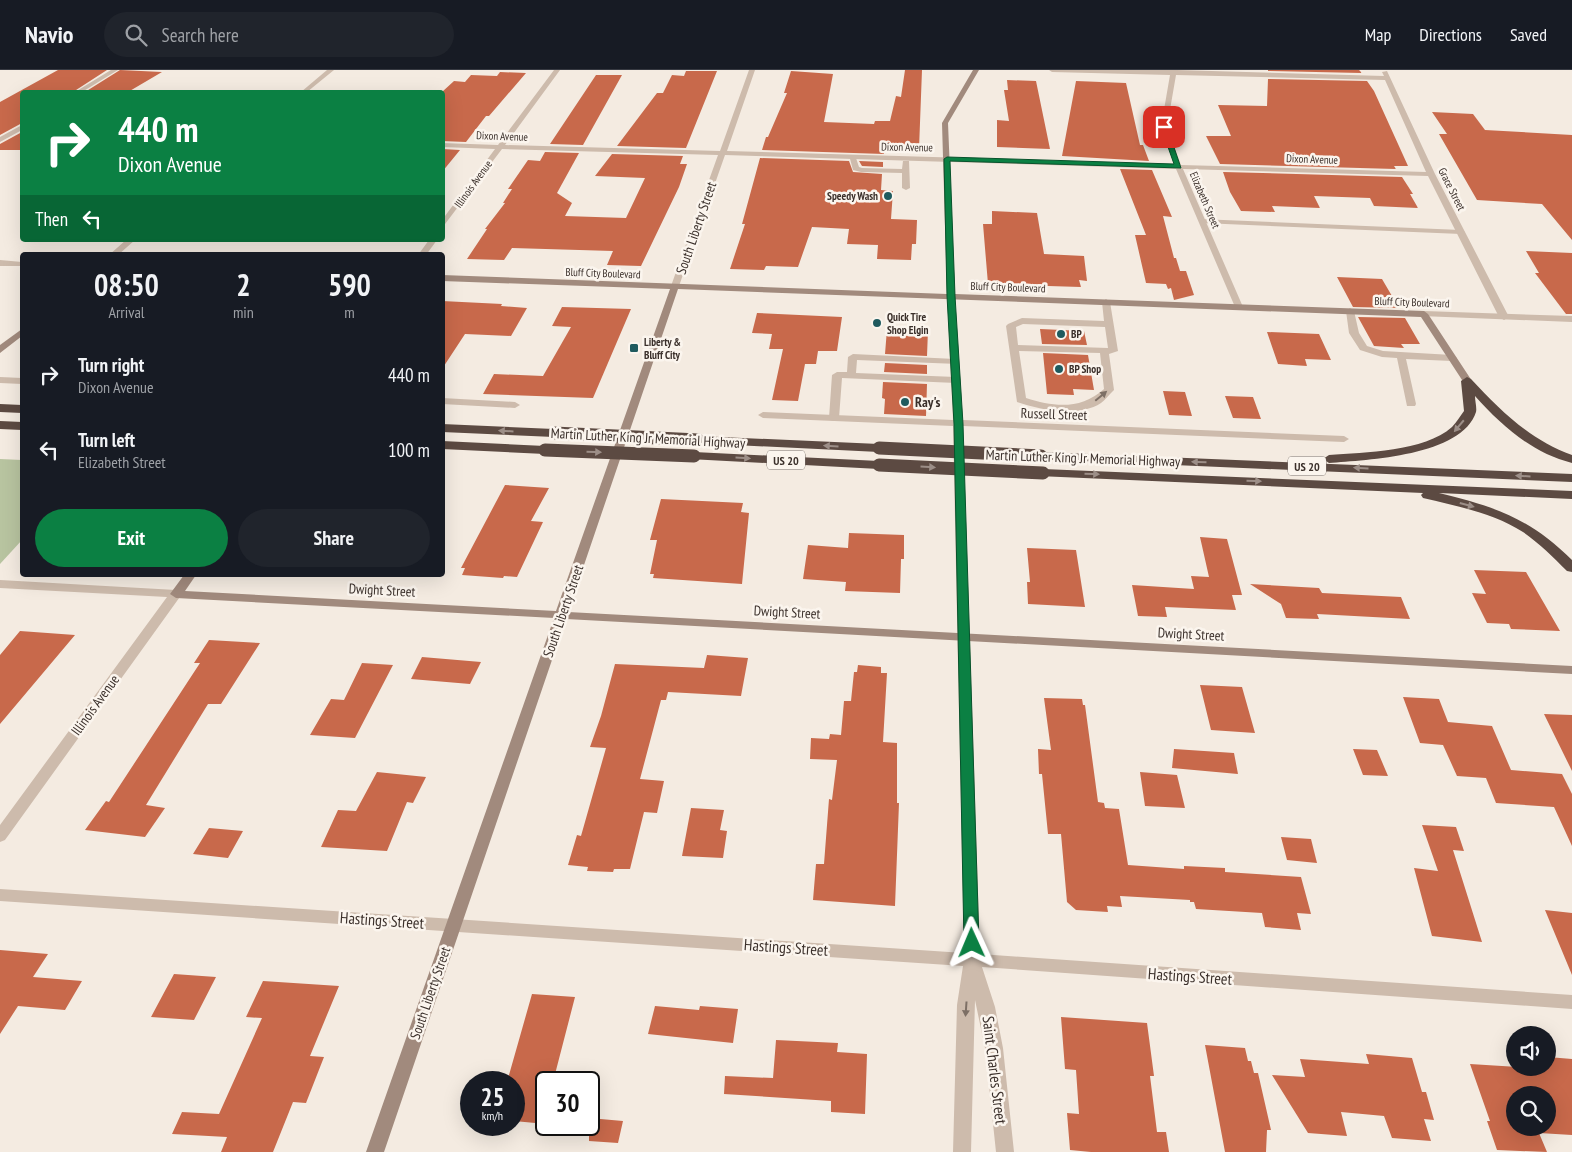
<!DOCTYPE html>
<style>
:root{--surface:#171b24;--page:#20242c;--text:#f1f3f6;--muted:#9ea1a6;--line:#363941;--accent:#0b8043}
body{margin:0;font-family:"PT Sans Narrow",sans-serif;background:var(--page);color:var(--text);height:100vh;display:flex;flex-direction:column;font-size:19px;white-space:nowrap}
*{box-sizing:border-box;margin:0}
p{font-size:16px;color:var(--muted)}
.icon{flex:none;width:28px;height:28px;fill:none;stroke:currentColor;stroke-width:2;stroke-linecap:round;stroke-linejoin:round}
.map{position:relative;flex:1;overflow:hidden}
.drawer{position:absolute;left:20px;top:182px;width:425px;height:325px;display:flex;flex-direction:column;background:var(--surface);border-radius:5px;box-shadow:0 5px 20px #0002}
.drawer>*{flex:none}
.hud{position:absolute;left:20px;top:20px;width:425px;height:152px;border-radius:5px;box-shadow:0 5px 20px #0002;background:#0b8043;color:#fff;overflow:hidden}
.fabs{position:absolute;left:1506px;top:956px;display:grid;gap:10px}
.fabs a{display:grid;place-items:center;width:50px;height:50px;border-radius:50%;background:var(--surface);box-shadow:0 5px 20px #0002;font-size:25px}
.speed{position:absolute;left:460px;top:1001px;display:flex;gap:10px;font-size:25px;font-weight:700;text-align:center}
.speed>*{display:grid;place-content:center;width:65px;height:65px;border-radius:50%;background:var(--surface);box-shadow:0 5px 20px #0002;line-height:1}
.speed small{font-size:12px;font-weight:400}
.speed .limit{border:2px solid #111;border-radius:8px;background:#fff;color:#111}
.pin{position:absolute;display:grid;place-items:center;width:42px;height:42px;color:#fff;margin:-21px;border-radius:10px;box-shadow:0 2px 8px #0006}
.me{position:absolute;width:55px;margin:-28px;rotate:359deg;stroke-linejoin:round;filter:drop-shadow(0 0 4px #0008)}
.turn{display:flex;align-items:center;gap:18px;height:105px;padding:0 15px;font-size:22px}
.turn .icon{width:65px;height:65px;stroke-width:2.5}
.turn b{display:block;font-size:35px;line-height:42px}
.then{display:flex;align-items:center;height:48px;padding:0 15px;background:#0003;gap:10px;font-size:19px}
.eta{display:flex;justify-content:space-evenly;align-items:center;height:85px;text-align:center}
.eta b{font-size:30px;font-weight:600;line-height:35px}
.action{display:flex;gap:10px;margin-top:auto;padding:10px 15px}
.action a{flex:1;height:58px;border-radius:30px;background:var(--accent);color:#fff;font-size:20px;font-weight:600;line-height:58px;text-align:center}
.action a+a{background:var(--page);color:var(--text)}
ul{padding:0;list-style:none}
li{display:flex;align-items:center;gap:15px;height:75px;padding:0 15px}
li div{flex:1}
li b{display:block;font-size:19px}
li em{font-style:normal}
header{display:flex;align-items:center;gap:30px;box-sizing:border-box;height:70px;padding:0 25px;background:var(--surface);border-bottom:1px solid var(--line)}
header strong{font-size:24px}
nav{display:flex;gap:28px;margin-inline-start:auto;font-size:18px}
.search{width:350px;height:45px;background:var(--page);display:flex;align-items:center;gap:12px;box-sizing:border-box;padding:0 18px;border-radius:28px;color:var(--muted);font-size:19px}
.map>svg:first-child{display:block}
.green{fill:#b8c4a0}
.building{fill:#c8694b;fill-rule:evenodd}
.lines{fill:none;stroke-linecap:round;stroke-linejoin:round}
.service{fill:#cdbbac;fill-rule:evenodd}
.minor{fill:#cdbbac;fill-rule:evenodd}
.tertiary{fill:#cdbbac;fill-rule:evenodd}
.secondary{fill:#a18a7d;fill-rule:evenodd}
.motorway{fill:#5c4a42;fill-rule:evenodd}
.motorway-bridge{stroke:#5c4a42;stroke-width:13}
.oneway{fill:#7d6f65}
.oneway2{fill:#9c8e87}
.route{fill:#0b8043;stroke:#07532c}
.poi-dot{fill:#1f5a5e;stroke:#fbf5ee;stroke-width:2}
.labels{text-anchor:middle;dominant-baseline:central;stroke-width:5;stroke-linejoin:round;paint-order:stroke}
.far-street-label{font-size:11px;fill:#3b302b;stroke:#fbf5ee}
.far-poi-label{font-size:11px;font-weight:bold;fill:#3b302b;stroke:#fbf5ee;text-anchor:start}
.shield{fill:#fbf5ee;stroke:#756b66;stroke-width:1}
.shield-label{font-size:12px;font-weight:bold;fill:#3b302b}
.street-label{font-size:14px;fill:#3b302b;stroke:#fbf5ee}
.poi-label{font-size:14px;font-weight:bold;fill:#3b302b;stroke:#fbf5ee;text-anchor:start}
.near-street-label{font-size:16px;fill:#3b302b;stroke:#fbf5ee}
</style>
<header>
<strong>Navio</strong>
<div class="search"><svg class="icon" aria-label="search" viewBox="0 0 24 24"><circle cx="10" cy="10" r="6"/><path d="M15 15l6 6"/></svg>Search here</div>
<nav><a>Map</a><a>Directions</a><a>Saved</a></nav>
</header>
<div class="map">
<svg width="1572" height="1082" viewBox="0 0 1572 1082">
<rect width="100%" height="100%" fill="#f4ebe1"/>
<path class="green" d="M 0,389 L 22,390 L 22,470 L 0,494 Z"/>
<path class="building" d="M 58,0 L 107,0 L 73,22 L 22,22 L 22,53 L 0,65 L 0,32 Z
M 120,0 L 162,2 L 128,22 L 85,22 Z
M 905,0 L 922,0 L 919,79 L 884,78 L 884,84 L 762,80 L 766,67 L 768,67 L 787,23 L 784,23 L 791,1 L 833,4 L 824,52 L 874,54 L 875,51 L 890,51 L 896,26 L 901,27 Z
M 1268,0 L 1359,0 L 1362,3 L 1268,1 Z
M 686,1 L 717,1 L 686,78 L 617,76 L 657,23 L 663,23 L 672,5 L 684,6 Z
M 500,2 L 526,3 L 489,46 L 486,46 L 466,72 L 442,71 L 442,22 L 454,11 L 465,12 L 471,5 L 497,6 Z
M 596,5 L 622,5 L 583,75 L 550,74 Z
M 1268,9 L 1367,11 L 1374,21 L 1408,96 L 1394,96 L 1396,99 L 1220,94 L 1206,66 L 1231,66 L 1218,35 L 1267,36 Z
M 1007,10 L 1036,11 L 1050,79 L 997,77 L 997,50 L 1009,51 L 1004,20 L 1008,20 Z
M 1076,11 L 1126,13 L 1140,75 L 1143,75 L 1149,91 L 1062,86 Z
M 1432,42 L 1473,44 L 1485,60 L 1572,65 L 1572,170 L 1542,134 L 1477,130 L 1439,64 L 1447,64 Z
M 22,62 L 22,80 L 0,80 L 0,74 Z
M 442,79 L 460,80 L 442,102 Z
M 545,82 L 579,83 L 557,123 L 572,133 L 565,146 L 626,148 L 645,108 L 595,106 L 612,84 L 683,86 L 680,94 L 687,94 L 679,117 L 641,196 L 607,195 L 613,181 L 512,178 L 504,190 L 467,189 L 487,159 L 485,159 L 505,133 L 503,133 L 512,119 L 508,119 L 528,90 L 540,91 Z
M 760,88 L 849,91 L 853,102 L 882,104 L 881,120 L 893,121 L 891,149 L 917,150 L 916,174 L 912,174 L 911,190 L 877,189 L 878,175 L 847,174 L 849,159 L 812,157 L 798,197 L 766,196 L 764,200 L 730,199 L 745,154 L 742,154 Z
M 859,91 L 883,92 L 883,97 L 862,96 Z
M 1120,99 L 1152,100 L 1172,147 L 1163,146 L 1174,188 L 1176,188 L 1180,201 L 1186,201 L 1194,225 L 1174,230 L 1171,218 L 1168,219 L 1166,214 L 1146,213 L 1135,165 L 1146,165 Z
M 1223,102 L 1402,107 L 1413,124 L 1410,124 L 1418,138 L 1374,136 L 1370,128 L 1314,126 L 1320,138 L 1272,136 L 1275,142 L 1241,141 L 1230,122 Z
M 992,141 L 1037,143 L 1044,184 L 1084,186 L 1087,211 L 1079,210 L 1081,217 L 988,214 L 983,154 L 992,154 Z
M 1526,181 L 1572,183 L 1572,244 L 1566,244 L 1535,203 L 1539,203 Z
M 1337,207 L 1382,209 L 1399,238 L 1353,237 Z
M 442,231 L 502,234 L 501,236 L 527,238 L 511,266 L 465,264 L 442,299 Z
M 562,237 L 631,239 L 593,328 L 483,324 L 494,304 L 543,306 L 571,257 L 552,256 Z
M 757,243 L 842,247 L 837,281 L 818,281 L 816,294 L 805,294 L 798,331 L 772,330 L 783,279 L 769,279 L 772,264 L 752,263 Z
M 1358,247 L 1405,248 L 1420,274 L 1401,274 L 1404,278 L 1374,276 Z
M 887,259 L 928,260 L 927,286 L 885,284 Z
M 1040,259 L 1084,261 L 1087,275 L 1042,274 Z
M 1267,262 L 1319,264 L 1331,290 L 1305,289 L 1307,296 L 1278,294 Z
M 1043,283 L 1088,285 L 1094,320 L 1073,319 L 1074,325 L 1047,324 Z
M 885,293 L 927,295 L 927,304 L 884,302 Z
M 883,312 L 927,314 L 926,346 L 884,344 L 885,329 L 882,328 Z
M 1163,321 L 1185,322 L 1192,346 L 1169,345 Z
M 1225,326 L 1253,327 L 1261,349 L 1233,348 Z
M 505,415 L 549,418 L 531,451 L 543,452 L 517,507 L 504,506 L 503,508 L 462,505 L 465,498 L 461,498 Z
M 661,429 L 743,433 L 741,442 L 749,443 L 742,514 L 653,508 L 654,504 L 650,504 L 657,470 L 650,470 Z
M 849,463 L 904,465 L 904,489 L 901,489 L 900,523 L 845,521 L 846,512 L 803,509 L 808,475 L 848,478 Z
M 1200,467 L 1227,469 L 1242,525 L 1232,525 L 1236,540 L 1165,537 L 1167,547 L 1138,546 L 1132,515 L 1194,519 L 1191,506 L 1209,507 Z
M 1027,478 L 1076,480 L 1085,537 L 1028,534 L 1027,512 L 1030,512 Z
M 1474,500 L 1526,502 L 1560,561 L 1511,559 L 1509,554 L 1487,553 L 1472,523 L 1486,524 Z
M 1250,514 L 1319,518 L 1322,523 L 1401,527 L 1410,549 L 1317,544 L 1319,549 L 1286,548 L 1281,534 Z
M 20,561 L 75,565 L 0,654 L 0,585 Z
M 209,570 L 260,573 L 221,634 L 208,634 L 146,735 L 165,738 L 145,767 L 85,760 L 106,731 L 109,732 L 200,593 L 194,593 Z
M 707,585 L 748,588 L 741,626 L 668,622 L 666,630 L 661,630 L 640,709 L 664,711 L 657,743 L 644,742 L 630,799 L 614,799 L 613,802 L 587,801 L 588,797 L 568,795 L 577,765 L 581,766 L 606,678 L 590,677 L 601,646 L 615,594 L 704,598 Z
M 422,587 L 481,592 L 470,614 L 411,609 Z
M 362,593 L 393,595 L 355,668 L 310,665 L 331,629 L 344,630 Z
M 858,595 L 881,597 L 881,603 L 887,603 L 883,672 L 897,673 L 897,733 L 899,733 L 895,836 L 813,830 L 816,794 L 824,794 L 829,729 L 832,730 L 837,690 L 810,689 L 811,668 L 829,669 L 830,664 L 841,665 L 844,631 L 851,631 L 854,602 L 857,602 Z
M 1200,615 L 1242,617 L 1255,663 L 1211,660 Z
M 1403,627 L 1439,629 L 1448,652 L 1492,656 L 1511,700 L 1562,704 L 1572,724 L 1572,776 L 1554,737 L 1496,733 L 1486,708 L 1457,706 L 1443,675 L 1420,673 Z
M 1044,628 L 1082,629 L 1083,635 L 1085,635 L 1098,732 L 1104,733 L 1105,738 L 1119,739 L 1128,795 L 1184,799 L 1184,796 L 1225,798 L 1225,802 L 1301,807 L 1311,844 L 1297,843 L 1301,860 L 1265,857 L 1262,843 L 1196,839 L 1194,832 L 1190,832 L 1190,830 L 1120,826 L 1122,837 L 1107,836 L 1108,842 L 1076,840 L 1067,832 L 1061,764 L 1048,764 L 1042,704 L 1039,704 L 1038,679 L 1051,680 Z
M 1544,644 L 1572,645 L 1572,701 Z
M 1174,679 L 1234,683 L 1238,704 L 1172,698 Z
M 1353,679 L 1377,680 L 1388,706 L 1363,705 Z
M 377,702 L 426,707 L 413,733 L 407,732 L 387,781 L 321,777 L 338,740 L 356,741 Z
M 1140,702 L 1177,705 L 1185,738 L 1145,736 Z
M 691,738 L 724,740 L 720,760 L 727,761 L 723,788 L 682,786 Z
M 1422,755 L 1456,757 L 1464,781 L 1453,780 L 1482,872 L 1432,866 L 1414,798 L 1438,801 Z
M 209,758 L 243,761 L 228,788 L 193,784 Z
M 1281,767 L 1311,769 L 1317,793 L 1287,790 Z
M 1545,840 L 1572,843 L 1572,905 Z
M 0,880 L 48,884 L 33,907 L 82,911 L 65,940 L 18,936 L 0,964 Z
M 174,904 L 216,907 L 194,950 L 151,947 Z
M 263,911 L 339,916 L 310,986 L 324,987 L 306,1033 L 293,1032 L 273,1082 L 221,1082 L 227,1067 L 172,1064 L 182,1042 L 219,1044 L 262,948 L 246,947 Z
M 532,924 L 575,927 L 553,1012 L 546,1012 L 546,1054 L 514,1051 L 514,1012 L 507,1012 Z
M 655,936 L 699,940 L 700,936 L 738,939 L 733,973 L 648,964 Z
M 1061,947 L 1147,953 L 1154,1006 L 1150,1006 L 1157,1062 L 1166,1062 L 1169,1082 L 1091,1082 L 1070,1080 L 1067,1043 L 1079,1044 L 1076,1000 L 1065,999 Z
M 776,970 L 838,973 L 837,982 L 867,984 L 865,1044 L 831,1042 L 831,1031 L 724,1024 L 725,1006 L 773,1008 Z
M 1205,975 L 1245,978 L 1248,991 L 1251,991 L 1254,1003 L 1258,1003 L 1271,1060 L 1267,1060 L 1266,1082 L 1225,1082 Z
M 1366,984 L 1412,988 L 1422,1022 L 1426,1022 L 1434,1050 L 1424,1049 L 1431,1071 L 1392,1068 L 1384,1046 L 1341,1042 L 1347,1066 L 1308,1063 L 1272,1005 L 1305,1007 L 1300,989 L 1369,994 Z
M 1548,987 L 1572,989 L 1572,1065 L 1539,1063 L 1547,1082 L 1497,1080 L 1487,1051 L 1490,1051 L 1470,994 L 1548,999 ZM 1515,1025 L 1548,1025 L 1548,1058 L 1515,1058 Z
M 589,1048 L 623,1051 L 618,1073 L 589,1071 Z"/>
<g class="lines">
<path class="service" d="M 849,85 L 855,85 L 859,97 L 862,98 L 902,99 L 903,91 L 909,91 L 910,118 L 906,120 L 902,118 L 902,103 L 861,102 L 853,100 Z
M 1199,149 L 1461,160 L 1465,162 L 1461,164 L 1202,153 L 1199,153 Z
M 1106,229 L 1110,232 L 1118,281 L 1109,284 L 1114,320 L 1112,322 C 1109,325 1105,330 1101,333 C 1078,348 1041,340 1017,332 L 1006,256 L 1008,254 L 1022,248 L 1104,251 L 1102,232 ZM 1023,254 L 1105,257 L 1108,278 L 1018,275 L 1016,257 ZM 1019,281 L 1100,283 L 1104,319 C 1081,340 1054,337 1026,328 Z
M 1350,238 L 1354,241 L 1359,263 L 1367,276 L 1383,281 L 1452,285 L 1457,288 L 1452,291 L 1406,289 L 1416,334 L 1415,336 L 1407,336 L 1397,288 L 1382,287 L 1360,280 L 1349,263 L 1346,241 Z
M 853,284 L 955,289 L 958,290 L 958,294 L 857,290 L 856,303 L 956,307 L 961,310 L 956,313 L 842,308 L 839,348 L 834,351 L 830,350 L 829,348 L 832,305 L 837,302 L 847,302 L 848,287 Z"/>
<path class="minor" d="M 111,0 L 118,0 L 82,22 L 75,22 Z
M 327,0 L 334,0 L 307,22 L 301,22 Z
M 554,0 L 560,0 L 505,75 L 720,81 L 749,0 L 755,0 L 727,81 L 1174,94 L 1161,57 L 1170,5 L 1052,2 L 1049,0 L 1177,0 L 1384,6 L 1382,2 L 1387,1 L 1435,104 L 1509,247 L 1504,250 L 1499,247 L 1428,106 L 1183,99 L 1243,237 L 1239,240 L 1235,237 L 1176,99 L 725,85 L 679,216 L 675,219 L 671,216 L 718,85 L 502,79 L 442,158 L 442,150 L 495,79 L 442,77 L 442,73 L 498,75 ZM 1176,5 L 1385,10 L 1426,102 L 1181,95 L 1167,57 Z
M 22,55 L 22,60 L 0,72 L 0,67 Z
M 126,170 L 135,170 L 118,185 L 109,185 Z
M 429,170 L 437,170 L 426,185 L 418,185 Z
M 951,223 L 955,226 L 963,350 L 1344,366 L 1349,369 L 1344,372 L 963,356 L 980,884 L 1572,925 L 1572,939 L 982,897 L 995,937 L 1003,978 L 1014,1082 L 996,1082 L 985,978 L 975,930 L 971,1082 L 953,1082 L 957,935 L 963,896 L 0,831 L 0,819 L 964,883 L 953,356 L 763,348 L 758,345 L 763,342 L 953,350 L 947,226 Z
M 0,307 L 22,308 L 22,314 L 0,313 Z
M 442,328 L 515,332 L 520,335 L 515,338 L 442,334 Z
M 0,510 L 176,520 L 182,524 L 5,770 L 0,772 L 0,755 L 167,527 L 0,518 Z"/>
<path class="tertiary" d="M 0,190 L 22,192 L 22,196 L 0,196 Z
M 1424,241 L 1572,246 L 1572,252 L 1421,246 L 1421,242 Z"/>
<path class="secondary" d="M 973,0 L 979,0 L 948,53 L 955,224 L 1424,241 L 1428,244 L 1472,311 L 1470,313 L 1464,313 L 1421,247 L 678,219 L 568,542 L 1572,596 L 1572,604 L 566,549 L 384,1082 L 366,1082 L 554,548 L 176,528 L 170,524 L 184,505 L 196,505 L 185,521 L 556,541 L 670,219 L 442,211 L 442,205 L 947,224 L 942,53 Z
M 22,259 L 22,266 L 0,283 L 0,275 Z"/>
<path class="motorway" d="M 1467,307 L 1471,309 C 1501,341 1530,370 1572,385 L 1572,393 C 1532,383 1502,356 1475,326 C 1475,331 1477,338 1476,342 C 1462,386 1367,390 1329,393 L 1323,389 L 1329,385 C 1365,382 1424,382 1452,357 C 1457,352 1460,346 1464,341 L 1461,311 Z
M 0,334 L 22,335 L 22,343 L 0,342 Z
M 0,351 L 22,352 L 22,360 L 0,359 Z
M 442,354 L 554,359 L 560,363 L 554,367 L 442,362 Z
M 698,366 L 879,374 L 885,378 L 879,382 L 694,373 L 692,370 Z
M 442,371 L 545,376 L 551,380 L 545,384 L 442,379 Z
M 694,382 L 879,391 L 885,395 L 879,399 L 689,389 L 688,386 Z
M 1041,382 L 1572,404 L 1572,412 L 1036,389 L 1035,386 Z
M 1043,399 L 1572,421 L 1572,429 L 1439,423 C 1496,437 1529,448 1572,490 L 1572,502 L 1567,501 C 1553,487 1539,473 1523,462 C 1493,443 1457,436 1423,428 L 1421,425 L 1423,423 L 1038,406 L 1036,403 L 1038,400 Z"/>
<path class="motorway-bridge" d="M 554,363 L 698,370
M 879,378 L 1041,386
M 545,380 L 694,386
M 879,395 L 1043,403"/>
</g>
<defs><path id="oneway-solid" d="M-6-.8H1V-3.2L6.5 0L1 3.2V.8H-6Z" transform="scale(1.25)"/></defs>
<g class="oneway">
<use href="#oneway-solid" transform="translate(1101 326) rotate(-40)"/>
<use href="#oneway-solid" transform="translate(966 939) rotate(94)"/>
</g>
<g class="oneway2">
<use href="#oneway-solid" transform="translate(1459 356) rotate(130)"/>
<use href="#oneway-solid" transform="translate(506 361) rotate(-177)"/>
<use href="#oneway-solid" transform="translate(831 376) rotate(-177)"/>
<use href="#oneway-solid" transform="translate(594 382) rotate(2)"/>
<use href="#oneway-solid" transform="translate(743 388) rotate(3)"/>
<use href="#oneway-solid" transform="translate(1199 392) rotate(-178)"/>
<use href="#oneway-solid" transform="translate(928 397) rotate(3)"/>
<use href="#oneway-solid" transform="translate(1361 398) rotate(-177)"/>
<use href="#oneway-solid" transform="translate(1092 404) rotate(2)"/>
<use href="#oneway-solid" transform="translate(1523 406) rotate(-177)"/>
<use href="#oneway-solid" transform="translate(1254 411) rotate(2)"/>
<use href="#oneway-solid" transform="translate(1467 435) rotate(15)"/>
</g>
<path class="route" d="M 1164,55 L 1167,57 L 1181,98 L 950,91 L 955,226 L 963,354 L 979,873 L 977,877 L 972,879 L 966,877 L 964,873 L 954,354 L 947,226 L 944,89 L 947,87 L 1174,94 L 1161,57 Z"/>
<g class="poi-dot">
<circle cx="888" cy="126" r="5"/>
<circle cx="877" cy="253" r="5"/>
<circle cx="1061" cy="264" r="5"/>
<rect x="629" y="273" width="10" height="10" rx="2.5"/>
<circle cx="1059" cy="299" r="5"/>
<circle cx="905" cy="332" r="5"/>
</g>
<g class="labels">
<g class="far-street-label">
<text transform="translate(502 66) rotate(2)">Dixon Avenue</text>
<text transform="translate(907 77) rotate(1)">Dixon Avenue</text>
<text transform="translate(1312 89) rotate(2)">Dixon Avenue</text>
<text transform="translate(473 114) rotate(-54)">Illinois Avenue</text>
<text transform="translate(1452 119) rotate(63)">Grace Street</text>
<text transform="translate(1205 130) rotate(67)">Elizabeth Street</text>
<text transform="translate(603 203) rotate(2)">Bluff City Boulevard</text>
<text transform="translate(1008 217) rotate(2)">Bluff City Boulevard</text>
<text transform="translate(1412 232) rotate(2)">Bluff City Boulevard</text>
</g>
<g class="far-poi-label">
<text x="878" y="126" text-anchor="end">Speedy Wash</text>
<text x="887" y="247">Quick Tire<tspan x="887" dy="13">Shop Elgin</tspan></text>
<text x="1071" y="264">BP</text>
<text x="644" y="272">Liberty &amp;<tspan x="644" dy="13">Bluff City</tspan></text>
<text x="1069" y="299">BP Shop</text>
</g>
<g class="shield">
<rect x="767" y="380.5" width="38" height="19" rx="4"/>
<rect x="1288" y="386.5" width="38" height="19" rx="4"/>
</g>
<g class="shield-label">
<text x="786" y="390">US 20</text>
<text x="1307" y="396">US 20</text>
</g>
<g class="street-label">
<text transform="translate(696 158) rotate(-71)">South Liberty Street</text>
<text transform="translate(1054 344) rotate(2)">Russell Street</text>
<text transform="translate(648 368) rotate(3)">Martin Luther King Jr Memorial Highway</text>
<text transform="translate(1083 388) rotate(2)">Martin Luther King Jr Memorial Highway</text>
<text transform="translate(382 520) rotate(3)">Dwight Street</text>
<text transform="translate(563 541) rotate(-71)">South Liberty Street</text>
<text transform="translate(787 542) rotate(3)">Dwight Street</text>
<text transform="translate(1191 564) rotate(3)">Dwight Street</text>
<text transform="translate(95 635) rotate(-54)">Illinois Avenue</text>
<text transform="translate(430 923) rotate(-71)">South Liberty Street</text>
</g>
<g class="poi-label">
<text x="915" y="332">Ray's</text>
</g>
<g class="near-street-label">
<text transform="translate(382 850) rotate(4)">Hastings Street</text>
<text transform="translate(786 877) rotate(4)">Hastings Street</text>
<text transform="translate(1190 906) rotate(4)">Hastings Street</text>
<text transform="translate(995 1000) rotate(83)">Saint Charles Street</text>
</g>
</g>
</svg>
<div class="fabs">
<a><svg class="icon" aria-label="sound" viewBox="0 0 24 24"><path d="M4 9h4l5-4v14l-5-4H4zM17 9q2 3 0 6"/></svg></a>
<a><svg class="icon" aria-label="search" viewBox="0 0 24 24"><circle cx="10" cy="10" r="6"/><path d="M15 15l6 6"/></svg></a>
</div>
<div class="speed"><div>25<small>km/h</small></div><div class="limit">30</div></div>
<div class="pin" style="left:1164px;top:57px;background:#d93025"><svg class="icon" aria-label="arrive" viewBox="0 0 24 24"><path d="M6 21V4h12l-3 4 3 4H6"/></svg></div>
<svg class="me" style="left:972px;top:873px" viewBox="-20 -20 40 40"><path d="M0-17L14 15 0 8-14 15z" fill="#0b8043" stroke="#fff" stroke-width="4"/></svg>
<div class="hud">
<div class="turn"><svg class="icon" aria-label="right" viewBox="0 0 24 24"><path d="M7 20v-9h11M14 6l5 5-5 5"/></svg><div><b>440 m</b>Dixon Avenue</div></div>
<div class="then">Then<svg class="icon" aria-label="left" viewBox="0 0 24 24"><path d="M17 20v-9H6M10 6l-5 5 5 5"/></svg></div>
</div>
<section class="drawer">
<div class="eta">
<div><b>08:50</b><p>Arrival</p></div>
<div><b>2</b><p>min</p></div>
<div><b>590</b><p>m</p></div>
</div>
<ul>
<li><svg class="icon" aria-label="right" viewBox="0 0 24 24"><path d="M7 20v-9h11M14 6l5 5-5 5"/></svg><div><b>Turn right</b><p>Dixon Avenue</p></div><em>440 m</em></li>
<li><svg class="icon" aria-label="left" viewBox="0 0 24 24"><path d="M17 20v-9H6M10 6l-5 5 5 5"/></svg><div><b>Turn left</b><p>Elizabeth Street</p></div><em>100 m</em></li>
</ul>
<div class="action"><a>Exit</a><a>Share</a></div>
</section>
</div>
